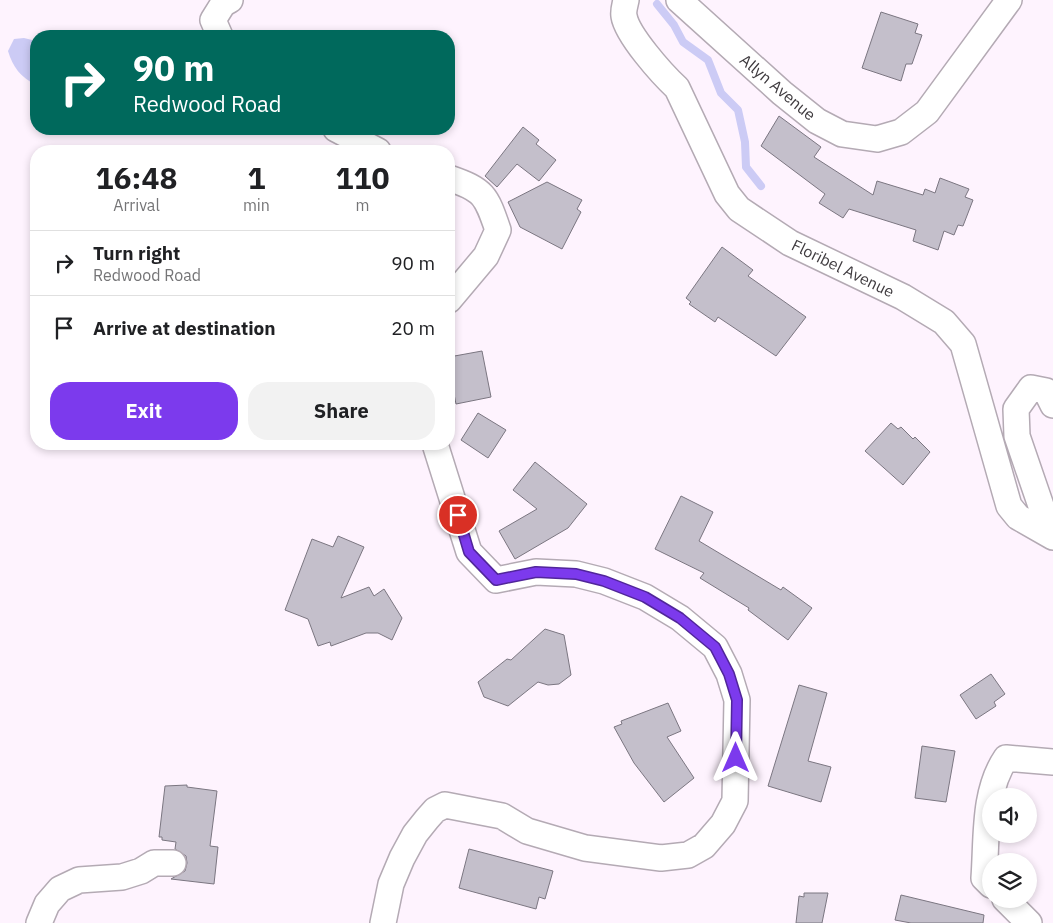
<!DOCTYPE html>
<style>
:root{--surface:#fff;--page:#f2f2f2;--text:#202124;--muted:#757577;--line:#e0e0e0;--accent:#7c3aed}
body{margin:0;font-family:"IBM Plex Sans",sans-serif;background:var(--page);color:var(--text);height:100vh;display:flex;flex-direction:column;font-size:19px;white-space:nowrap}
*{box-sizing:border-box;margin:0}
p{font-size:16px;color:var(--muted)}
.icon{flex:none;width:28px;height:28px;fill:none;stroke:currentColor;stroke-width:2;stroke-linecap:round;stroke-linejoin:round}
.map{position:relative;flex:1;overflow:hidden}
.panel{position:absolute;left:30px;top:145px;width:425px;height:305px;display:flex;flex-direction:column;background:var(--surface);border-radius:20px;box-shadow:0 2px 8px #0003}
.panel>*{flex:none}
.top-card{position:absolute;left:30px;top:30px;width:425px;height:105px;border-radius:20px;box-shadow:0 2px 8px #0003;background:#00695c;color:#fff;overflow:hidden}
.fabs{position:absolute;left:982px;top:788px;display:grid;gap:10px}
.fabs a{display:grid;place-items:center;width:55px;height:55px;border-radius:50%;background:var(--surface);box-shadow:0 2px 8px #0003;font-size:25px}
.pin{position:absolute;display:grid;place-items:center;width:42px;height:42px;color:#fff;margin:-21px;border:2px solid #fff;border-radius:50%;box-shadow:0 1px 5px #0007}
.me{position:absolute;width:55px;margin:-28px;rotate:0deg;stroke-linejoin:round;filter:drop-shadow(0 0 4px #0008)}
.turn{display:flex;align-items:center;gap:18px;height:105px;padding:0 20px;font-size:22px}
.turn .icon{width:65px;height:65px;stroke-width:2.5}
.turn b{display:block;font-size:35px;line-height:42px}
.eta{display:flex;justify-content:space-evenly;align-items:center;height:85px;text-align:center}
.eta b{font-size:30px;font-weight:700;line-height:35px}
.cta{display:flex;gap:10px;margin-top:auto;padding:10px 20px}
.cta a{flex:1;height:58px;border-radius:20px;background:var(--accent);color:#fff;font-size:20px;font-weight:700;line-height:58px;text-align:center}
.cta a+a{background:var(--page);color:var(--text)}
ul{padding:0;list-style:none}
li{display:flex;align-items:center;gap:15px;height:65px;padding:0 20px;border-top:1px solid var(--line)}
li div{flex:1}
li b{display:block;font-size:19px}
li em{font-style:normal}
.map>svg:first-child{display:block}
.water{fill:#cccbf5}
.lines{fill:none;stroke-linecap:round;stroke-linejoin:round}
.stream{stroke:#cccbf5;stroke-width:8}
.building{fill:#c4bfcb;stroke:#7b7681}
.minor-casing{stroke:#b4aab4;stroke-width:28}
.minor{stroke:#fff;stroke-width:25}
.route-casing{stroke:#51269a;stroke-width:12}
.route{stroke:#7c3aed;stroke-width:9}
.labels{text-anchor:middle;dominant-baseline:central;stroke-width:4;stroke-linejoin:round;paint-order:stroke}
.street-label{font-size:16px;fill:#3f3b3f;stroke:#fff}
</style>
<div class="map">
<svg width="1053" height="923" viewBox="0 0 1053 923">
<rect width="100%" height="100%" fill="#fef3fe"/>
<path class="water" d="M 24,38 L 32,40 L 36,45 L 36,85 C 21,77 13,68 8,51 L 14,39 Z"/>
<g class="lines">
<path class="stream" d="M 657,4 L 674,25 L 683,42 L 708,60 L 721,93 L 738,110 L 745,142 L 746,167 L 761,186"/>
</g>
<path class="building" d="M 881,12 L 918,24 L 915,33 L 922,35 L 912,64 L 906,64 L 901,81 L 862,68 Z
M 779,116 L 821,147 L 814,157 L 873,195 L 877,181 L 923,195 L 925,189 L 935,193 L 940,178 L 969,189 L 965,197 L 973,200 L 963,226 L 958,225 L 954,235 L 944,231 L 938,250 L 913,241 L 916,230 L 849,209 L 843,218 L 819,203 L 825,194 L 761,146 Z
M 523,127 L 539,140 L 536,144 L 556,160 L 539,181 L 517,164 L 497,187 L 485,176 Z
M 547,182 L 582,200 L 577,209 L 581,212 L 562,249 L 520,227 L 508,202 Z
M 722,247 L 753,270 L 748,276 L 806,317 L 776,356 L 718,317 L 715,322 L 689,304 L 691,302 L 686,298 Z
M 482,351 L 491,397 L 456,404 L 449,369 L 449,357 Z
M 478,413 L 506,430 L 488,458 L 461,440 Z
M 891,423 L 898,429 L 901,427 L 913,439 L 915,437 L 930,452 L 903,485 L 865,451 Z
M 535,462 L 587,504 L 568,528 L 515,559 L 499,531 L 537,509 L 513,490 Z
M 681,496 L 713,512 L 699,541 L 781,590 L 783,587 L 812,608 L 788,640 L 748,610 L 749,608 L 700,578 L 704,573 L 655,549 Z
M 338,536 L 364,547 L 341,598 L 369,587 L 374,596 L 384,589 L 402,618 L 392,640 L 378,633 L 366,633 L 331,646 L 330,642 L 318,646 L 308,619 L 285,610 L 312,539 L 333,547 Z
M 545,629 L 564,635 L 571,675 L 559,684 L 548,685 L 538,682 L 508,706 L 484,697 L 478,682 L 507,659 L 511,660 Z
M 991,674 L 1005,694 L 994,702 L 996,706 L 976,719 L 960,695 Z
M 799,685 L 827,693 L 808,761 L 831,767 L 821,802 L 768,786 Z
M 668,703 L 681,731 L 667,737 L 694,778 L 664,802 L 634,763 L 614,727 L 622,724 L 621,721 Z
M 922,746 L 955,751 L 946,802 L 915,798 Z
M 187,785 L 187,787 L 217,791 L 210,846 L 218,847 L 214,884 L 171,879 L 185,871 L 187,863 L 186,856 L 175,849 L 176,842 L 162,840 L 162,837 L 159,837 L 165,786 Z
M 469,849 L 553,871 L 545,899 L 539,897 L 536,909 L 459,888 Z
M 804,893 L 828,893 L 822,923 L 796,923 L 799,896 L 804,897 Z
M 901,895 L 984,915 L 983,923 L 911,923 L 895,920 Z"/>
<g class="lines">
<defs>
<path id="minor" d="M 626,0 C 625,5 623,11 624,16 C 627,35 662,74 677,88 L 727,194 L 739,209 L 790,243 L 903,297 L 944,322 L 963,344 L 1009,506 L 1018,517 L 1053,537
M 679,0 L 782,93 L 817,121 L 842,134 L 877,139 L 901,132 L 927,112 L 1009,0
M 220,36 L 213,20 L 223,4 L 230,0
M 336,129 L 378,151
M 449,178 C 484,190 486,195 498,230 L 486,256 L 449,300
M 1051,535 L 1017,436 L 1016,409 L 1031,388 L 1046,391 L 1053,405
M 991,885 L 984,878 C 987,838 983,792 1006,758 L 1053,762
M 1005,899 L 1029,923
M 39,923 L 47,904 L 60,889 L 79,880 L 122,877 L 141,871 L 154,863 L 173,863
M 383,923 L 391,884 L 402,858 L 415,834 L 427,819 L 435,810 L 445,805 L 502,816 L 527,831 L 585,848 L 661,858 L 688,855 L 704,846 L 723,824 L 735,801 L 737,700 L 729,674 L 715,647 L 680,618 L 645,597 L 604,581 L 576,574 L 536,572 L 496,580 L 469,552 L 435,444"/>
</defs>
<use href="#minor" class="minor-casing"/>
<use href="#minor" class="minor"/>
</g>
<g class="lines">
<defs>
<path id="route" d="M 458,515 L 469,552 L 496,580 L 536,572 L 576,574 L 604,581 L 645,597 L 680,618 L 715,647 L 729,674 L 737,700 L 736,758"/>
</defs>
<use href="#route" class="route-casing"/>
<use href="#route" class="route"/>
</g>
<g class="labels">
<g class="street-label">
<text transform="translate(778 87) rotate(40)">Allyn Avenue</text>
<text transform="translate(843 268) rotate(26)">Floribel Avenue</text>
</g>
</g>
</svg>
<div class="fabs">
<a><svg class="icon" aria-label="sound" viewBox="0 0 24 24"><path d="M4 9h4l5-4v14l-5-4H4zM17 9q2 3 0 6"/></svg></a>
<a><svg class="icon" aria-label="layers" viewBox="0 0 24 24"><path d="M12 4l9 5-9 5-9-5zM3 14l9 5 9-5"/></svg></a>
</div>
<div class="pin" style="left:458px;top:515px;background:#d93025"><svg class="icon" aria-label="arrive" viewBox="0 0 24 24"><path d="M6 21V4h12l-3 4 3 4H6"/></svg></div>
<svg class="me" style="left:736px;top:758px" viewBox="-20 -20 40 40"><path d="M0-17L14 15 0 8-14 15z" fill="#7c3aed" stroke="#fff" stroke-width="4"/></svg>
<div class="top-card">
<div class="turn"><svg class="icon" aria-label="right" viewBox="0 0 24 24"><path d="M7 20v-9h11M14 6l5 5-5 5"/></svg><div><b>90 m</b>Redwood Road</div></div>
</div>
<section class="panel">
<div class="eta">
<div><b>16:48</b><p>Arrival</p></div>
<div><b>1</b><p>min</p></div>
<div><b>110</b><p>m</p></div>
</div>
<ul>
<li><svg class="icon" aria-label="right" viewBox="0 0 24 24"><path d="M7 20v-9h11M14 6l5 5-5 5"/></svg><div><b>Turn right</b><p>Redwood Road</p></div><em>90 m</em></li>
<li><svg class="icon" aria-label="arrive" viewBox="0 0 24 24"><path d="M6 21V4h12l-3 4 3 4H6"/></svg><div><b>Arrive at destination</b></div><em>20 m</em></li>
</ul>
<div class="cta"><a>Exit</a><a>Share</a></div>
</section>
</div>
